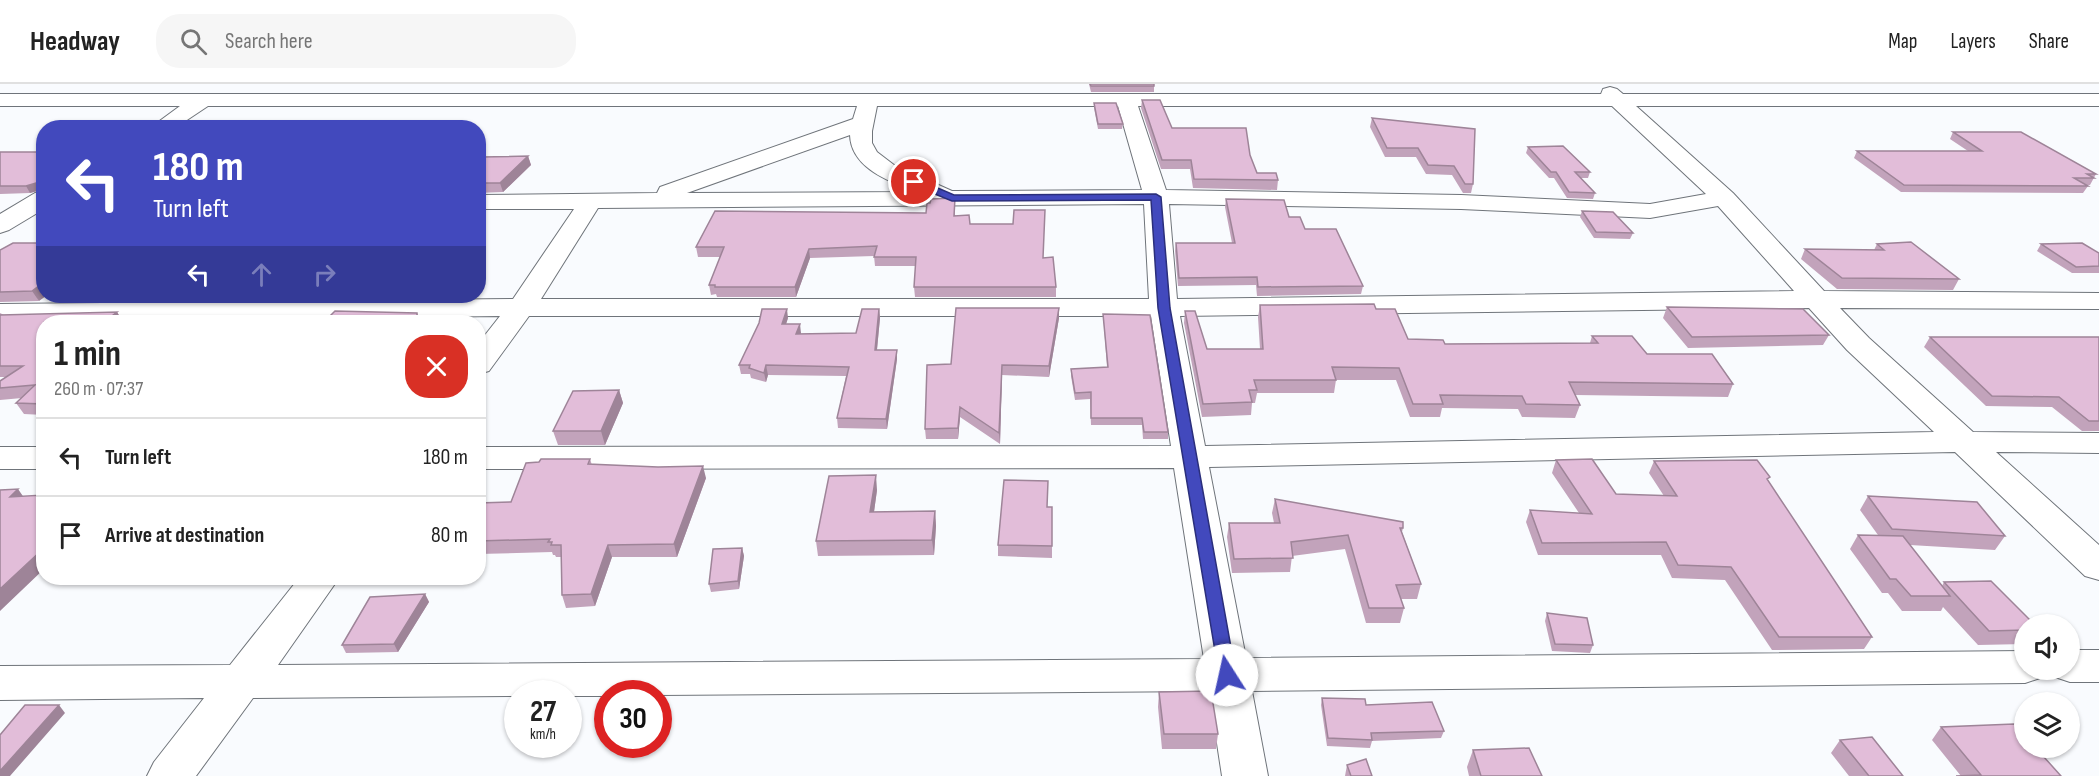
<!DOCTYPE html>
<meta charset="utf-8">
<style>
:root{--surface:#fff;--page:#f6f6f6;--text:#222;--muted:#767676;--line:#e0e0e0}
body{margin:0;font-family:"Sofia Sans Condensed",sans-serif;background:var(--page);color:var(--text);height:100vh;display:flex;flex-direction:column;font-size:22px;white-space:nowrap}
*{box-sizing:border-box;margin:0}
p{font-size:20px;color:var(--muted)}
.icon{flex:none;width:33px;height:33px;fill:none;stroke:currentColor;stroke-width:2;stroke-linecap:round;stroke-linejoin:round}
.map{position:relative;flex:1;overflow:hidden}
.sheet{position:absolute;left:36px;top:231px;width:450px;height:270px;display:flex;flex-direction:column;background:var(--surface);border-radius:24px;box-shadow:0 2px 4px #0004}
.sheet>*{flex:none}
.guide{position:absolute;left:36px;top:36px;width:450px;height:183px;border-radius:24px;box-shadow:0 2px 4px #0004;background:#4249bd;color:#fff;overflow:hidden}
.fabs{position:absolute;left:2014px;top:530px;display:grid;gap:12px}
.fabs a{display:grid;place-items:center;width:66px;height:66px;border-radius:50%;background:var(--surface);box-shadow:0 2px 4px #0004;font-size:30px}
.speed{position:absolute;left:504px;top:596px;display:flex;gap:12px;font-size:30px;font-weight:700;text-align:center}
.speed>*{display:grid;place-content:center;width:78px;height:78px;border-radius:50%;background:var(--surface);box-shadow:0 2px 4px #0004;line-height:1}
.speed small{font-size:15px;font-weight:400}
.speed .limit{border:9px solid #d22;background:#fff;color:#111}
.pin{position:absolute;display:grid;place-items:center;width:51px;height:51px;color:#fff;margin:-26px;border:3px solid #fff;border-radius:50%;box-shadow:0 2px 6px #0007}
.me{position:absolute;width:66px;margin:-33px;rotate:350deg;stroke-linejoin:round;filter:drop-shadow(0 0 4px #0008)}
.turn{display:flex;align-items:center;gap:21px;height:126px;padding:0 18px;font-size:27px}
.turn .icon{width:78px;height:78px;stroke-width:2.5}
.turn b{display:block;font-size:42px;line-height:51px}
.lanes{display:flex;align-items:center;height:57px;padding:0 18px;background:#0003;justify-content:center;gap:30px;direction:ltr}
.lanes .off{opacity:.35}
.round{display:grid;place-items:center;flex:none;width:63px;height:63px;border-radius:24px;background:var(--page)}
.summary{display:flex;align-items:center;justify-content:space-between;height:102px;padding:0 18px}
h1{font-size:36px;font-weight:700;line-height:45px}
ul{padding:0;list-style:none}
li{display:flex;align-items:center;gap:18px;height:78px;padding:0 18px;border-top:2px solid var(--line)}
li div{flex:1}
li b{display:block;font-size:22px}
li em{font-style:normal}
header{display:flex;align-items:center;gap:36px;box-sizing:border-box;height:84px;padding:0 30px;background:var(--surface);border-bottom:2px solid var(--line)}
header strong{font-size:28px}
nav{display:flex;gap:33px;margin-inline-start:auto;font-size:21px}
.search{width:420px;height:54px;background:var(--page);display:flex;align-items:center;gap:15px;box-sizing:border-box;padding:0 21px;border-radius:24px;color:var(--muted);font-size:22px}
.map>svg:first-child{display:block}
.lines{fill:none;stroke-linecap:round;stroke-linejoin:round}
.minor-casing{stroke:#6f747a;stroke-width:2}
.minor{fill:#fff;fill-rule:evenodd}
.wall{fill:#c2a3bb}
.shaded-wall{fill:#9e8498}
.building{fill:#e2bdd9;stroke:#9e8498;stroke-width:1.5}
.route{fill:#4249bd;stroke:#2b2f7b;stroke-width:1.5}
</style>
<header>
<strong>Headway</strong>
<div class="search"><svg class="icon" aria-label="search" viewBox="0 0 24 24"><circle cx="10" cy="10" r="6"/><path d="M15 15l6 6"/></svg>Search here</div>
<nav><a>Map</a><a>Layers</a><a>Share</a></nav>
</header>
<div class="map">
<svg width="2099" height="692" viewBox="0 0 2099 692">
<rect width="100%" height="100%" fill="#f9fbfe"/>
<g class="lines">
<defs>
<path id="minor" d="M 1610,3 L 1617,5 L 1623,10 L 2099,10 L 2099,22 L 1636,22 L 1733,109 L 1824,207 L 2099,209 L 2099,225 L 1840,224 L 1869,254 L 1973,348 L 2099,349 L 2099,369 L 1996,368 L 2099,461 L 2099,496 L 2085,492 L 1955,368 L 1209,383 L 1246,574 L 2025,567 L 2025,585 L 2045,585 L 2040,594 L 2025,599 L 1252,607 L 1268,692 L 1222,692 L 1209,607 L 658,611 L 658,609 L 608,609 L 608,612 L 568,612 L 568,609 L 518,609 L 518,612 L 253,614 L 196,692 L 147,692 L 154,678 L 204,614 L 0,616 L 0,582 L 230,581 L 299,494 L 339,494 L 278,581 L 1204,575 L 1174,384 L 478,385 L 478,363 L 1171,362 L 1151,232 L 529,232 L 489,287 L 478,290 L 478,260 L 500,232 L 0,238 L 0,220 L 513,215 L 574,125 L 478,125 L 478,111 L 657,109 L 660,103 L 853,35 L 857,22 L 208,22 L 175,44 L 150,44 L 180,22 L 0,22 L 0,10 L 1601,10 L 1603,5 ZM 877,22 L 1118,22 L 1142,106 L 952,107 L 894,81 L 877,68 L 872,59 L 872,47 ZM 1138,22 L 1612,22 L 1706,110 L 1650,120 L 1461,111 L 1166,106 ZM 850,51 C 851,84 889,97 915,108 L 687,109 ZM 1144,120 L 1149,215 L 541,215 L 598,124 ZM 1169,120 L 1461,125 L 1650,134 L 1718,122 L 1794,207 L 1177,215 ZM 1809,224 L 1847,266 L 1934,348 L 1205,362 L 1180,232 Z
M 44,107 L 44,125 L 9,146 L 0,149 L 0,130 L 35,109 Z
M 0,363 L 44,363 L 44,385 L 0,385 Z
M 2070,566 L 2099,566 L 2099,598 L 2070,598 L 2055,593 L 2051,585 L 2070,585 Z"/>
</defs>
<use href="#minor" class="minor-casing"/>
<use href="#minor" class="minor"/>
</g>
<path class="wall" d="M 1089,0 L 1154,0 L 1154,8 L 1091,8 Z
M 1142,16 L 1172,44 L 1250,71 L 1257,89 L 1278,96 L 1277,106 L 1193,104 L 1190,85 L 1161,85 L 1141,24 Z
M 1094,19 L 1123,40 L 1122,45 L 1098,45 L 1094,24 Z
M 1372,34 L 1475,45 L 1473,100 L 1471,109 L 1463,109 L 1452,91 L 1426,90 L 1416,73 L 1385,73 L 1370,43 Z
M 1953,48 L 2096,90 L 2090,101 L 2086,101 L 2088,102 L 2083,109 L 1901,108 L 1854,74 L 1857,67 L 1968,67 L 1950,55 Z
M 1528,63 L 1590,88 L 1588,94 L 1580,94 L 1595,109 L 1593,115 L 1567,114 L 1554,94 L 1549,94 L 1526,69 Z
M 0,68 L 44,68 L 44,105 L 30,109 L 0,110 Z
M 528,72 L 531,81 L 503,108 L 478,109 L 478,75 Z
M 955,114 L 955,131 L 970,140 L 1044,174 L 1056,203 L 1056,213 L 915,213 L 914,203 L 916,182 L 875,182 L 874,172 L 810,174 L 796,213 L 717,213 L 716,210 L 711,211 L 709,201 L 721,173 L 698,173 L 696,163 L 926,129 Z
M 1226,115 L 1289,133 L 1305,145 L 1363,202 L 1361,210 L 1257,212 L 1256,201 L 1178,202 L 1175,167 L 1176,159 L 1232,159 L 1225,123 Z
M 1582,127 L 1633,149 L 1630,155 L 1594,154 L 1580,133 Z
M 13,159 L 39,217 L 0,218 L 0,166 Z
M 1877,160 L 1959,195 L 1953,206 L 1837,205 L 1801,175 L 1805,165 L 1874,166 Z
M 2041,160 L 2099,169 L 2099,189 L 2072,189 L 2037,167 Z
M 131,212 L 224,212 L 133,214 Z
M 1260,221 L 1376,225 L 1408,255 L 1445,260 L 1590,259 L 1592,252 L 1647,270 L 1733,300 L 1728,313 L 1575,311 L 1580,321 L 1575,334 L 1522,333 L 1518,325 L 1442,324 L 1440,333 L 1410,333 L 1396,296 L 1336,296 L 1334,309 L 1257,309 L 1255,319 L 1252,319 L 1251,331 L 1202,333 L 1184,239 L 1185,227 L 1207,265 L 1260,265 L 1258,233 Z
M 1667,223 L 1829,251 L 1823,261 L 1688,264 L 1663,234 Z
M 1059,224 L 1059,234 L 1049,293 L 1002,291 L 1000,360 L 960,333 L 958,355 L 926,355 L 925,345 L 951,280 Z
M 879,225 L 880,234 L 877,266 L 897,275 L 887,345 L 838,344 L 837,334 L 846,292 L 768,291 L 766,298 L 751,294 L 750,290 L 741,290 L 739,281 L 788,234 L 786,240 L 801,249 L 801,250 L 856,249 Z
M 117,228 L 123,238 L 44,238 L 44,331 L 24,330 L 16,319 L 22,314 L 0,316 L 0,297 L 6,293 L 0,293 L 0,229 L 4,231 Z
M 1103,230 L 1168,348 L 1168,355 L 1143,355 L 1142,341 L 1091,341 L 1090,315 L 1075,316 L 1071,292 L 1071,285 L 1107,283 Z
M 1930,253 L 2099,253 L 2099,347 L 2082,347 L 2052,323 L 1986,322 L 1924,263 Z
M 619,306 L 623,319 L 605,361 L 558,361 L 553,347 Z
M 590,375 L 592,381 L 706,394 L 677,473 L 612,473 L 595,522 L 566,524 L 562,511 L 561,473 L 556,473 L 555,471 L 553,471 L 552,468 L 478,470 L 478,419 L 511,418 L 539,378 Z
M 1556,376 L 1616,410 L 1664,412 L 1649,389 L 1654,377 L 1768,397 L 1872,553 L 1864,565 L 1772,566 L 1725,496 L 1672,494 L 1661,471 L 1538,471 L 1526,438 L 1530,426 L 1579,429 L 1552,389 Z
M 877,406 L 874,428 L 935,427 L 936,442 L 934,471 L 818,472 L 816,457 Z
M 1868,412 L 2005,452 L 1995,466 L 1910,461 L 1942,502 L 1944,498 L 2025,540 L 2025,560 L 1978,561 L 1943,523 L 1941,527 L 1902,527 L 1888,509 L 1882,509 L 1850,465 L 1858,451 L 1878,451 L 1860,426 Z
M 1275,415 L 1403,444 L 1402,448 L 1421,500 L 1417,515 L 1401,515 L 1404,524 L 1400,539 L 1366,539 L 1345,465 L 1292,472 L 1290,488 L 1232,489 L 1227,453 L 1229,439 L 1274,439 L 1272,429 Z
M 1048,423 L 1052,423 L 1052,474 L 998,472 L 998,461 Z
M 742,464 L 744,472 L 739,505 L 711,508 L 709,500 Z
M 425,510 L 429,518 L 398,568 L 346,569 L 342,561 Z
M 1547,529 L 1593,561 L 1590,569 L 1552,567 L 1545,537 Z
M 1159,608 L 1218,650 L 1216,665 L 1162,665 L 1158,623 Z
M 1322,614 L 1366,621 L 1444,647 L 1441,654 L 1372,657 L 1370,664 L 1327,662 L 1321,621 Z
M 1941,643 L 2061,692 L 1961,692 L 1932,656 Z
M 1840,656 L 1903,692 L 1849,692 L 1831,669 Z
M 1473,666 L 1542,692 L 1469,692 L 1467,683 Z
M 1347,681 L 1372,692 L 1345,692 Z"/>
<path class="shaded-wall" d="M 528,72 L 531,81 L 503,108 L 500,99 Z
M 39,98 L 44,105 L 30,109 L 26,102 Z
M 809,165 L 810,174 L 796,213 L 795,203 Z
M 44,198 L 44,212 L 46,212 L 39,217 L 32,207 Z
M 1059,224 L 1059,234 L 1049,293 L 1049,282 Z
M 787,225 L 788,234 L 783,249 L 782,240 Z
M 879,225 L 880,234 L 876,275 L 875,266 Z
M 117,228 L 123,238 L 104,238 Z
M 417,229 L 420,238 L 417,238 Z
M 800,240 L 801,249 L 797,260 L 796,250 Z
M 897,266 L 897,275 L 887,345 L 886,335 Z
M 766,281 L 768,291 L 766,298 L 764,289 Z
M 1002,281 L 1002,291 L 1000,360 L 999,349 Z
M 619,306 L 623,319 L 605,361 L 601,347 Z
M 960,323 L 960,333 L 958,355 L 958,344 Z
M 703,382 L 706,394 L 677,473 L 674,460 Z
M 876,391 L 877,406 L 872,442 L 870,428 Z
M 18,405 L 27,418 L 10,413 Z
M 935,427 L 936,442 L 934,471 L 932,456 Z
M 608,461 L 612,473 L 595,522 L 591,510 Z
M 44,464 L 44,485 L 0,527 L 0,505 Z
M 742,464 L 744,472 L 739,505 L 738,497 Z
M 425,510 L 429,518 L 398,568 L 394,560 Z
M 59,621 L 65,629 L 10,692 L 0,692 L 0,687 Z"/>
<path class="building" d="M 1090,0 L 1154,0 L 1154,2 L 1091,2 Z
M 1142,16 L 1160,16 L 1172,44 L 1246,44 L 1250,71 L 1257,89 L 1276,89 L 1278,96 L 1194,95 L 1191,76 L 1162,76 Z
M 1094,19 L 1116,19 L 1123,40 L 1098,40 Z
M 1372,34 L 1475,45 L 1473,100 L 1465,100 L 1454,82 L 1428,81 L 1418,64 L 1387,64 Z
M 1953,48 L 2021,48 L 2096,90 L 2087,90 L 2094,94 L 2074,94 L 2088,102 L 1904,101 L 1857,67 L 1982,67 Z
M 1563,62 L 1590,88 L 1575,88 L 1595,109 L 1569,108 L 1556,88 L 1551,88 L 1528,63 Z
M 0,68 L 44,68 L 44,102 L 42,102 L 39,98 L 26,102 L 0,102 Z
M 528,72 L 500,99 L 478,99 L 478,75 L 481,73 Z
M 955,114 L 954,132 L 969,131 L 970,140 L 1013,140 L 1014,126 L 1045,126 L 1043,174 L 1053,173 L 1056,203 L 914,203 L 916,173 L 874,173 L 877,162 L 809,165 L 795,203 L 715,203 L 715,201 L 709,201 L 724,163 L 696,163 L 715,127 L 926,129 L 927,119 L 930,119 L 931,115 Z
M 1226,115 L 1284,116 L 1289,133 L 1300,133 L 1305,145 L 1336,145 L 1363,202 L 1258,203 L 1257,193 L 1179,194 L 1176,159 L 1235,159 Z
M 1582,127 L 1613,128 L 1633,149 L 1596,148 Z
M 1911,158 L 1959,195 L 1842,194 L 1805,165 L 1884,166 L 1877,160 Z
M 13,159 L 44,159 L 44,198 L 32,207 L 0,208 L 0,166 Z
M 2082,159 L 2099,169 L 2099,182 L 2076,183 L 2041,160 Z
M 1374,220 L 1376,225 L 1395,225 L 1408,255 L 1443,256 L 1445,260 L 1598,259 L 1592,252 L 1632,252 L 1647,270 L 1712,270 L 1733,300 L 1569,298 L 1580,321 L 1526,320 L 1522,312 L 1440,311 L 1443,320 L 1413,320 L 1399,284 L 1332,283 L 1336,296 L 1254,296 L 1257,306 L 1249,306 L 1252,318 L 1203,320 L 1185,227 L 1195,227 L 1207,265 L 1263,265 L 1260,221 Z
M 1667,223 L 1803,225 L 1829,251 L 1692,253 Z
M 956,224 L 1059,224 L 1049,282 L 1002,281 L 999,349 L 960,323 L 958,344 L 925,345 L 927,281 L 951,280 Z
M 762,225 L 787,225 L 782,240 L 800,240 L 796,250 L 856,249 L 862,225 L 879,225 L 875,266 L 897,266 L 886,335 L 837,334 L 849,283 L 766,281 L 764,289 L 749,284 L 750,281 L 739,281 L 759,239 Z
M 335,227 L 417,229 L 417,238 L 324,238 Z
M 117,228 L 104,238 L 44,238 L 44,320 L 16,319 L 35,301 L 0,304 L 0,297 L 23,282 L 0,282 L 0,231 Z
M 1103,230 L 1150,231 L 1168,348 L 1144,348 L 1142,334 L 1091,334 L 1091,308 L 1075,309 L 1071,285 L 1108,283 Z
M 1930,253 L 2099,253 L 2099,337 L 2089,337 L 2059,313 L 1992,312 Z
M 619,306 L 601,347 L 553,347 L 573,307 Z
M 541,375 L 590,375 L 588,380 L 658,383 L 703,382 L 674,460 L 608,461 L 591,510 L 562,511 L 561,461 L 551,461 L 552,458 L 548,458 L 550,455 L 478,457 L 478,419 L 511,418 L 526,379 L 539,378 Z
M 1592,375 L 1616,410 L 1677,412 L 1654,377 L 1757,376 L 1770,393 L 1767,395 L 1872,553 L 1779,553 L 1731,483 L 1678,481 L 1666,458 L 1542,459 L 1530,426 L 1592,430 L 1556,376 Z
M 876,391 L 870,428 L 935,427 L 932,456 L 816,457 L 829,392 Z
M 1004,396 L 1048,397 L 1047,423 L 1052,423 L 1052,462 L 998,461 Z
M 18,405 L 10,413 L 44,411 L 44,464 L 0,505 L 0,406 Z
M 1868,412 L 1977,418 L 2005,452 L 1892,445 Z
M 1275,415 L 1403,438 L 1403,444 L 1400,444 L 1421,500 L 1396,501 L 1404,524 L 1369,524 L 1348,451 L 1291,458 L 1293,474 L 1234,475 L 1229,439 L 1280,439 Z
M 1858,451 L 1903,452 L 1950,512 L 1911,512 L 1896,495 L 1890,495 Z
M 742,464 L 738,497 L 709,500 L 713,465 Z
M 1991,497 L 2034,540 L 2025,540 L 2025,546 L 1989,547 L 1944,498 Z
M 425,510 L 394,560 L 342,561 L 370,513 Z
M 1547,529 L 1587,534 L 1593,561 L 1555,560 Z
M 1211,607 L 1218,650 L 1164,650 L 1159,608 Z
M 1322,614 L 1365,615 L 1366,621 L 1432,618 L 1444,647 L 1371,649 L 1372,656 L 1328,654 Z
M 25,621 L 59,621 L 0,687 L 0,651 Z
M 2014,640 L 2025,652 L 2025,663 L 2035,663 L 2061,692 L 1956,692 L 1981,691 L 1941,643 Z
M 1872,653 L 1903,692 L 1869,692 L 1840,656 Z
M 1529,664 L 1542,692 L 1481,692 L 1473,666 Z
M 1366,675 L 1372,692 L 1351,692 L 1347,681 Z"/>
<path class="route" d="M 910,95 L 917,95 L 954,111 L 1156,110 L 1161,113 L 1170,224 L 1236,591 L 1233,596 L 1227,598 L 1221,596 L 1219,591 L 1158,224 L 1151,116 L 952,117 L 910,100 Z"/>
</svg>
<div class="fabs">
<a><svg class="icon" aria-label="sound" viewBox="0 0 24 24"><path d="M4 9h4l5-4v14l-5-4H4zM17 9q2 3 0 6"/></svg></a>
<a><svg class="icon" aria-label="layers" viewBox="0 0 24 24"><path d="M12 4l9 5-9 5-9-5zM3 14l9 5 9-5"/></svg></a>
</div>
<div class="speed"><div>27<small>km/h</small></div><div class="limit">30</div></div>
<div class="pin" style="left:914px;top:98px;background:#d93025"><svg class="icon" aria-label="arrive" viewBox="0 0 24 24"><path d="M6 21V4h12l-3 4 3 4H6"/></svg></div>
<svg class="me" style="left:1227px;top:591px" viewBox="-20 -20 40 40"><circle r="19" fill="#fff"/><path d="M0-13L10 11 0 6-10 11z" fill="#4249bd"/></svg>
<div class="guide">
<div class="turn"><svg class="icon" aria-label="left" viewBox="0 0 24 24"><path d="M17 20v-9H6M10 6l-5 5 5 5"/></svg><div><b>180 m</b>Turn left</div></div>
<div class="lanes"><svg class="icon" aria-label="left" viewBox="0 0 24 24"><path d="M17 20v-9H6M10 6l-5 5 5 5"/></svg><svg class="icon off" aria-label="ahead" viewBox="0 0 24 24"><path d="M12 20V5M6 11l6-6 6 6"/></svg><svg class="icon off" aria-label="right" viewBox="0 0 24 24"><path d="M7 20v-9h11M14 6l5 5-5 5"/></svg></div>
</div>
<section class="sheet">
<div class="summary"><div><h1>1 min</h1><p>260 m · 07:37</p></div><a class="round" style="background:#d93025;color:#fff"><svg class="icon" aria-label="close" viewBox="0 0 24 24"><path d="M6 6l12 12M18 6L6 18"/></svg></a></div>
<ul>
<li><svg class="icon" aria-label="left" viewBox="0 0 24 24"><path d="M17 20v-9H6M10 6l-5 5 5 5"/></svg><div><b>Turn left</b></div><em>180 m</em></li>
<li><svg class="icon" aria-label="arrive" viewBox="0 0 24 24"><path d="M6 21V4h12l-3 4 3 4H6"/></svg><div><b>Arrive at destination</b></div><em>80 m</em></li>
</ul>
</section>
</div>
